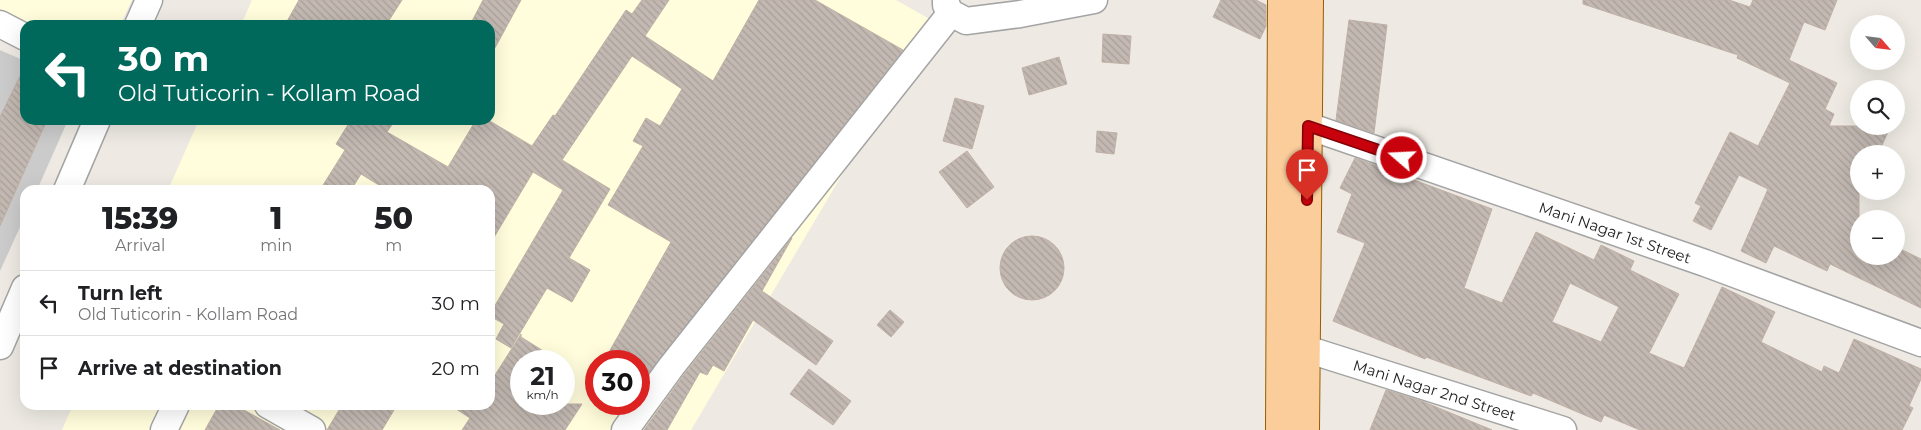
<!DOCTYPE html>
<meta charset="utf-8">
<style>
:root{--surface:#fff;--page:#f2f2f2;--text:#202124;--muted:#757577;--line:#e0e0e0}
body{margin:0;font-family:Montserrat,sans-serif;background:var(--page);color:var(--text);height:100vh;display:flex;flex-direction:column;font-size:19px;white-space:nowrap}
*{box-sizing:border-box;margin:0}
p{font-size:16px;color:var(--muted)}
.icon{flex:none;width:28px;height:28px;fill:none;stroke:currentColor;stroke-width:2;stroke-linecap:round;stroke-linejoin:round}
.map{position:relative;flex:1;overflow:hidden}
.sheet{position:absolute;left:20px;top:185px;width:475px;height:225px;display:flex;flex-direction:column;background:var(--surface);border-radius:15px;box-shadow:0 5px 20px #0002}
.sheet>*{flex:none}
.banner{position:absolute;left:20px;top:20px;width:475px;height:105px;border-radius:15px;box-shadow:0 5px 20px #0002;background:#00695c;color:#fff;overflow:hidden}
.needle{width:32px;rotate:118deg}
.controls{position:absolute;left:1850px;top:15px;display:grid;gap:10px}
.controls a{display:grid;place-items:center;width:55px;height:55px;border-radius:50%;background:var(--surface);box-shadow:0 5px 20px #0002;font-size:25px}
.speed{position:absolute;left:510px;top:350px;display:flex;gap:10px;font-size:25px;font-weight:700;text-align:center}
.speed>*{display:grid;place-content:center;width:65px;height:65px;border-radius:50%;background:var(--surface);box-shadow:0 5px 20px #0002;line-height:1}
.speed small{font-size:12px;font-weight:400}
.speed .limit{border:8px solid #d22;background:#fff;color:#111}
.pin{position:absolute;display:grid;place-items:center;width:42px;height:42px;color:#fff;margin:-51px -21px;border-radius:50% 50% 50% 0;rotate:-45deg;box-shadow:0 0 5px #0007}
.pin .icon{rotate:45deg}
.me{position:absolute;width:55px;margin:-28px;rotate:289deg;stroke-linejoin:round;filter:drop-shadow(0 0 4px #0008)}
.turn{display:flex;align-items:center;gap:18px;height:105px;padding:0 15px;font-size:22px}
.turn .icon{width:65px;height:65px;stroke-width:2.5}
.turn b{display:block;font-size:35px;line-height:42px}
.eta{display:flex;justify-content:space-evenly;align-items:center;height:85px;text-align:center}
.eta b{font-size:30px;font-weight:800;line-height:35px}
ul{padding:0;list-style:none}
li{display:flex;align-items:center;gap:15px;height:65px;padding:0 15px;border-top:1px solid var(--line)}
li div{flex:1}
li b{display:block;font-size:19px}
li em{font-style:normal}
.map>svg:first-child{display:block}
.education{fill:#fffddb;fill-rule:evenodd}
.religious{fill:#cbcbcb}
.building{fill:url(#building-back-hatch);stroke:#c0b0a5;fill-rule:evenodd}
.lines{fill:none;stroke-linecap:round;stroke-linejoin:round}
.street-casing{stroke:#a4a4a4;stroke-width:29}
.primary-casing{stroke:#955d01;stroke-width:30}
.street{stroke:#fff;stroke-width:26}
.primary{stroke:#fbcd9b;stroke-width:28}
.route-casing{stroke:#820108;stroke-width:12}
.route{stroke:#c8020c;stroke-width:9}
.labels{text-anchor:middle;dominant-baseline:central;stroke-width:5;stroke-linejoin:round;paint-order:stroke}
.street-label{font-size:15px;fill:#1d1d1d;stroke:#fff}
</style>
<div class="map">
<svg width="1921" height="430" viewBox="0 0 1921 430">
<defs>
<pattern id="building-back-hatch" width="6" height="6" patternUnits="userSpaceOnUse" patternTransform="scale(1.25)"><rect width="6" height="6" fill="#c3b9b2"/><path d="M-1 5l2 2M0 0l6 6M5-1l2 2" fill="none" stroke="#a79f99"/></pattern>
</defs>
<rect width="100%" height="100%" fill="#eeeae3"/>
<path class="education" d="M 0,0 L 132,0 L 120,25 L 25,25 L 0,13 Z
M 252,0 L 896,0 L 933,21 L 691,430 L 62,430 L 73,405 L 490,405 L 490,190 L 168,190 L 199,120 L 490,120 L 490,25 L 241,25 ZM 521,361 L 564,361 L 564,404 L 521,404 ZM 596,361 L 639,361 L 639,404 L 596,404 Z"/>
<path class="religious" d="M 0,50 L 25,61 L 25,120 L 68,120 L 37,190 L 25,190 L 25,216 L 0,271 Z"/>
<path class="building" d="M 299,0 L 402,0 L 386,25 L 285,25 Z
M 483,0 L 521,0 L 490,57 L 490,25 L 470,25 Z
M 642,0 L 669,0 L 645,36 L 713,81 L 759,0 L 815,0 L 903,50 L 639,386 L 639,361 L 604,361 L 671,242 L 608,205 L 643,146 L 633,141 L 646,118 L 660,126 L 682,89 L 632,56 L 562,160 L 610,189 L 569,258 L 590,270 L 572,302 L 547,288 L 511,348 L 496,339 L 504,324 L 490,316 L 490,314 L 563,190 L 533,172 L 490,244 L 490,190 L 387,190 L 361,174 L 351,190 L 320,190 L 345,150 L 336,144 L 351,120 L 395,120 L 387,132 L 448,167 L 476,120 L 488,120 L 532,146 L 553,115 L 555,116 L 626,10 L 632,14 Z
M 1221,0 L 1256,0 L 1266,5 L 1266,26 L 1260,39 L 1213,17 Z
M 1583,0 L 1729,0 L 1750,7 L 1753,0 L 1837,0 L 1825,30 L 1804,22 L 1789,60 L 1837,83 L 1825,109 L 1834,114 L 1829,126 L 1876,126 L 1888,132 L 1878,154 L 1859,154 L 1859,256 L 1896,256 L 1896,247 L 1921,259 L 1921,308 L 1830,264 L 1827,271 L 1774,246 L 1766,263 L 1741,251 L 1768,189 L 1739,175 L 1711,230 L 1693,221 L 1701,206 L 1695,203 L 1730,132 L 1758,146 L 1790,83 L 1737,58 L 1738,55 L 1583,4 Z
M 1349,20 L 1387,25 L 1374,133 L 1336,120 Z
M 1103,34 L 1131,36 L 1129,64 L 1102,62 Z
M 1059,57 L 1067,84 L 1029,95 L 1022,68 Z
M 25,66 L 25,120 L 47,120 L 0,226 L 0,117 Z
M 955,98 L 984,106 L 972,149 L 943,141 Z
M 1097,131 L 1117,133 L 1114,154 L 1096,152 Z
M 967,151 L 994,187 L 967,208 L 939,172 Z
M 1355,158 L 1492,209 L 1464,288 L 1502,303 L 1536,232 L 1594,260 L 1601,245 L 1634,261 L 1630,270 L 1679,294 L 1649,353 L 1684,368 L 1722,287 L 1775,312 L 1761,342 L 1822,372 L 1824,366 L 1839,373 L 1854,339 L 1921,369 L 1921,379 L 1909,406 L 1913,408 L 1902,430 L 1640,430 L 1604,415 L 1601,422 L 1533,393 L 1531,396 L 1426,357 L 1425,359 L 1333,321 L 1365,243 L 1337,232 L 1352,194 L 1340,188 ZM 1570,283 L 1619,307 L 1601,342 L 1552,322 Z
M1000 268a32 32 0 1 1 64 0a32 32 0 1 1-64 0Z
M 792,238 L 762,291 L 833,341 L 816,365 L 753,320 L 724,371 L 713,365 L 707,375 L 700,372 L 667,430 L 644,430 L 683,376 Z
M 890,310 L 904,322 L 891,337 L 877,325 Z
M 521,334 L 521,337 L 559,361 L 521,361 L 521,404 L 582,404 L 565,430 L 462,430 L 470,418 L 450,405 L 490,405 L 490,383 Z
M 809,369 L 851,401 L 833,425 L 790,394 Z
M 1386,390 L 1424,402 L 1492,430 L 1370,430 Z
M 219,405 L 235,405 L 280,430 L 205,430 Z
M 342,405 L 397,405 L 382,430 L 327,430 Z"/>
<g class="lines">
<defs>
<g id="street">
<path d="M 946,0 L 946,5 L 951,13 L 966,21 L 1020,14 L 1094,0"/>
<path d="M 0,24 L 25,37"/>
<path d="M 138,25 L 149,0"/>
<path id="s1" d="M 1308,126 L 1705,263 L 1921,343"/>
<path d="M 67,190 L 97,120"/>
<path d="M 0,346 L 25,288"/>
<path id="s2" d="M 1306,349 L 1563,430"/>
<path d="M 268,405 L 312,430"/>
<path d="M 164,430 L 176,405"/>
<path d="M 625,430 L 671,367 L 951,13"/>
</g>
<path id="primary" d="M 1280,430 L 1282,0
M 1305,430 L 1309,0"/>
</defs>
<use href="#street" class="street-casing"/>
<use href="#primary" class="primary-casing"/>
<use href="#street" class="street"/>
<use href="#primary" class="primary"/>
</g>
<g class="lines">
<defs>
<path id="route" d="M 1307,200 L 1308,126 L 1402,158"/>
</defs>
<use href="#route" class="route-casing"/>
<use href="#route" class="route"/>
</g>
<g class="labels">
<g class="street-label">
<text stroke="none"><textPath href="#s1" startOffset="325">Mani Nagar 1st Street</textPath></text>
<text stroke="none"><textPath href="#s2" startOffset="135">Mani Nagar 2nd Street</textPath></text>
</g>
</g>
</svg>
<div class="controls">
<a><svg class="needle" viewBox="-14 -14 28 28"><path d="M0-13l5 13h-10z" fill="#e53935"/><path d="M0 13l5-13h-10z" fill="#757577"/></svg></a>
<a><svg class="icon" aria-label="search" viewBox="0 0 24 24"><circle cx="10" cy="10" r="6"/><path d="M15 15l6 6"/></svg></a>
<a>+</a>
<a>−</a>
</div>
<div class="speed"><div>21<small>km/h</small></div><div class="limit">30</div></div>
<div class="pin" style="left:1307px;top:200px;background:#d93025"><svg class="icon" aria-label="arrive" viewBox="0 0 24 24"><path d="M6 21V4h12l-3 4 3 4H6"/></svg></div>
<svg class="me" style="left:1402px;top:158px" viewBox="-20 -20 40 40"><circle r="17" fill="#c8020c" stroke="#fff" stroke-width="3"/><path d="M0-11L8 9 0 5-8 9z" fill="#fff"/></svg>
<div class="banner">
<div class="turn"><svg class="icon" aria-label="left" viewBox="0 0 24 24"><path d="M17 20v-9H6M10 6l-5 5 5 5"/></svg><div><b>30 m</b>Old Tuticorin - Kollam Road</div></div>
</div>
<section class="sheet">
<div class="eta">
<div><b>15:39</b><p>Arrival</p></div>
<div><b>1</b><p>min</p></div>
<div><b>50</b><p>m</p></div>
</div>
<ul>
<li><svg class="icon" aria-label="left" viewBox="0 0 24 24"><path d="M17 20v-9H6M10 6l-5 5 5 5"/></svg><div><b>Turn left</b><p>Old Tuticorin - Kollam Road</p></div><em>30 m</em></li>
<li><svg class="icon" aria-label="arrive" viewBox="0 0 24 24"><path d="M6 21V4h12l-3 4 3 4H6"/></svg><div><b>Arrive at destination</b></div><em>20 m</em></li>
</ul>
</section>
</div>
